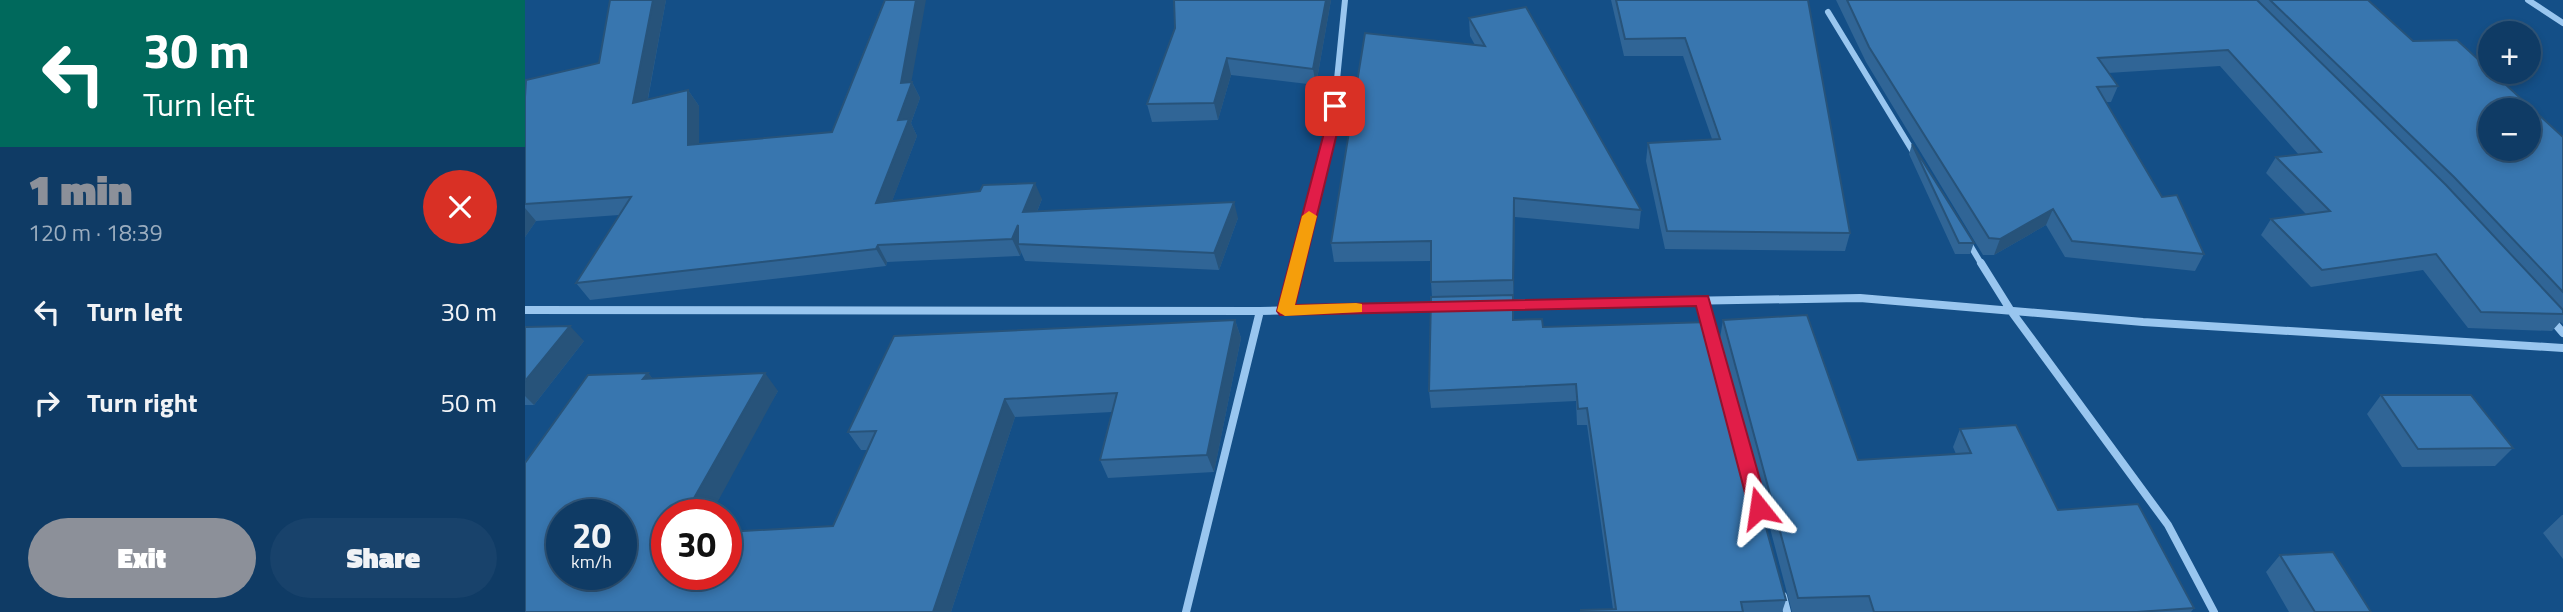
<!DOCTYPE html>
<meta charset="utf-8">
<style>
:root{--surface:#0f3b65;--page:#18426b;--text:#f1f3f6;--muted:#9badbf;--line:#2f5579;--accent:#8c9099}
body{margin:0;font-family:"Titillium Web",sans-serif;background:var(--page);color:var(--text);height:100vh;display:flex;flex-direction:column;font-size:26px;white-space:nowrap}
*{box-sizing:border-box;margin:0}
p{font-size:23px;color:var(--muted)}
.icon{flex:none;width:38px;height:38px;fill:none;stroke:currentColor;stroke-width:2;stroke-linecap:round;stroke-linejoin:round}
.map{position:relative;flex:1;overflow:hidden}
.panel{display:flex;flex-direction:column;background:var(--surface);width:525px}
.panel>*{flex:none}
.top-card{background:#00695c;color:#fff;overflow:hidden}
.buttons{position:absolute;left:1953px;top:21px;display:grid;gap:14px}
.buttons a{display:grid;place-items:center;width:63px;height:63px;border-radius:50%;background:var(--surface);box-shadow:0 4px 10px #0003,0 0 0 2px var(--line);font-size:35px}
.speed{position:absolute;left:21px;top:499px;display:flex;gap:14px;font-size:35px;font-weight:700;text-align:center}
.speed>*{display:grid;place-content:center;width:91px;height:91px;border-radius:50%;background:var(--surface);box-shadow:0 4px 10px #0003,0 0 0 2px var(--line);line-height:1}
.speed small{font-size:18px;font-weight:400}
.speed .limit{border:10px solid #d22;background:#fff;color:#111}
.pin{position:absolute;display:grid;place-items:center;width:60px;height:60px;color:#fff;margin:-30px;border-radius:14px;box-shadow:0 4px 10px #0006}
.me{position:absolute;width:77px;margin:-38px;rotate:345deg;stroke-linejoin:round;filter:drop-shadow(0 0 5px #0008)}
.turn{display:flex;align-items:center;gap:24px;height:147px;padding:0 28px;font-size:32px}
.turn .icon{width:91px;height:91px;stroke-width:2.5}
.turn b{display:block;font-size:49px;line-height:60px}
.round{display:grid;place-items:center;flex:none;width:74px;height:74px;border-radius:37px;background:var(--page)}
.summary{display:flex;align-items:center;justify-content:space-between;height:119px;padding:0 28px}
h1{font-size:42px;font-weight:800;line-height:52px;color:var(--accent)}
.primary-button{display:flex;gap:14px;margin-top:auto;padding:14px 28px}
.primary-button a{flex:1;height:80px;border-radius:42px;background:var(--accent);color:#fff;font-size:28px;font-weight:800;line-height:80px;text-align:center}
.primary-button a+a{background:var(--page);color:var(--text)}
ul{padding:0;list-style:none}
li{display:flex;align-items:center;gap:21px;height:91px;padding:0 28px}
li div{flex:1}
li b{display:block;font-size:26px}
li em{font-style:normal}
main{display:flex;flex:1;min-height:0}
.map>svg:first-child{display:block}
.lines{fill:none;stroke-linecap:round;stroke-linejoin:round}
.minor-far1{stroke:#99c6ef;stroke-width:6}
.minor{stroke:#99c6ef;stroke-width:8}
.wall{fill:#306596}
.shaded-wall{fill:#27537a}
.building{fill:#3876af;stroke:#27537a;stroke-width:2;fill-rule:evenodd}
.route{fill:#e11d48;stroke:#92132f;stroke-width:2}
.slow{fill:#f59e0b}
</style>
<main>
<section class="panel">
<div class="top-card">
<div class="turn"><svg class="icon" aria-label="left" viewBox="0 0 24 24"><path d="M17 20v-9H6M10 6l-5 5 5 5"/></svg><div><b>30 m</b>Turn left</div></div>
</div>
<div class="summary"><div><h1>1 min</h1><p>120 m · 18:39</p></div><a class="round" style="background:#d93025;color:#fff"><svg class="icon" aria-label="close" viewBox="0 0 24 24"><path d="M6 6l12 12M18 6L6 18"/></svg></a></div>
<ul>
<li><svg class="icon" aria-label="left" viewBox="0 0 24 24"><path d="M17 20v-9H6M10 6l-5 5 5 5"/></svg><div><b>Turn left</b></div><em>30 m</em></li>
<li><svg class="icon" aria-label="right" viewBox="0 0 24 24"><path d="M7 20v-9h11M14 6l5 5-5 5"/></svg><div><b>Turn right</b></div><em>50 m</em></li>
</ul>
<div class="primary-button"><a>Exit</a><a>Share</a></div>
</section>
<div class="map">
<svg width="2038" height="612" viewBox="0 0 2038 612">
<rect width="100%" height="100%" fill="#144f87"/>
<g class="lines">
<path class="minor-far1" d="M 2003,0 L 2038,23
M 1303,12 L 1390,155
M 1442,240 L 1457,265
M 772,265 L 807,129 L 820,0"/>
<path class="minor" d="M 1456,263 L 1486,311 L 1643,525 L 1689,612
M 1178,300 L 1186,331
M 980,304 L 1335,298 L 1618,322 L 2038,348
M 0,310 L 735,311 L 912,306
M 760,311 L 772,263
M 2027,320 L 2038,333
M 1258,596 L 1262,612
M 661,612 L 735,311"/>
</g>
<path class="wall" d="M 141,0 L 123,99 L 163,90 L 174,106 L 174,144 L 307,132 L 387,82 L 395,98 L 386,123 L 392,136 L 367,201 L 517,199 L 512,212 L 713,218 L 694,270 L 500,261 L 496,252 L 495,256 L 362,262 L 361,266 L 65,300 L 51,283 L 94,215 L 11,221 L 0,237 L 0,97 L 74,63 Z
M 649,0 L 806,0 L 791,85 L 706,75 L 693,120 L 627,122 L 622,104 L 650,28 Z
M 1086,0 L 1283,0 L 1325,233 L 1320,251 L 1140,249 L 1121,161 L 1123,143 L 1187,139 L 1158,56 L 1099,56 Z
M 1311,0 L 1829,0 L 1888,41 L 2038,137 L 2038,324 L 2035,322 L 2027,331 L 1943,328 L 1898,270 L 1786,287 L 1736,235 L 1746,219 L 1781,214 L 1741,173 L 1751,157 L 1774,155 L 1695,66 L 1583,73 L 1593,86 L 1586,102 L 1581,102 L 1637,197 L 1679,254 L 1670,271 L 1540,257 L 1521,225 L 1469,255 L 1458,255 L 1341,62 Z
M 944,18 L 1116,210 L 1114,229 L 990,217 L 988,320 L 1018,327 L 1261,600 L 1257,612 L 1056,612 L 1088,609 L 1062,425 L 1052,425 L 1051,401 L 906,408 L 904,391 L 907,297 L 906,282 L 906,261 L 809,262 L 806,243 L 950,45 L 945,36 Z
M 1387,144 L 1449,243 L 1445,254 L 1430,254 L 1384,154 Z
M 710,320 L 716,338 L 689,472 L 583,478 L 575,460 L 587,412 L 490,417 L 426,612 L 0,612 L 123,373 L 128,379 L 253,391 L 142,574 L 308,526 L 343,450 L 336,450 L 323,432 Z
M 1198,320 L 1333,460 L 1431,454 L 1428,447 L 1435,429 L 1533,510 L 1669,608 L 1666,612 L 1267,612 L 1195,338 Z
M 0,327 L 59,341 L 9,405 L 0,405 Z
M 1856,395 L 1988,448 L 1970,466 L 1877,467 L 1842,414 Z
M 2037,515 L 2038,515 L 2038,559 L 2018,533 Z
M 1755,555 L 1846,612 L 1764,612 L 1741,572 Z"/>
<path class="shaded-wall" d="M 128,0 L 141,0 L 119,119 L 108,103 Z
M 391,0 L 401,0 L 386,84 L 387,82 L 395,98 L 386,123 L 392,136 L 360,220 L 351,203 L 373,120 L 376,83 Z
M 801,0 L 806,0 L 791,85 L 788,69 Z
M 702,58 L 706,75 L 693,120 L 689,103 Z
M 163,90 L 174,106 L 174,162 L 163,145 Z
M 510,183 L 517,199 L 505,229 L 498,212 Z
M 989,198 L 990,217 L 989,299 L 988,280 Z
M 709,202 L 713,218 L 694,270 L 689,253 Z
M 0,208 L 11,221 L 0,237 Z
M 1528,209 L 1521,225 L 1469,255 L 1475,239 Z
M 493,225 L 493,244 L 496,252 L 495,256 L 487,239 Z
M 353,245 L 362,262 L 361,266 L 351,249 Z
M 710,320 L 716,338 L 689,472 L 682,455 Z
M 45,326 L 59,341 L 9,405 L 0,396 L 0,381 Z
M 123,373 L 138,391 L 118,379 Z
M 240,373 L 253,391 L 186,514 L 160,514 Z
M 480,399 L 490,417 L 426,612 L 408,612 Z"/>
<path class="building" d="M 85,0 L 128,0 L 108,103 L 163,90 L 163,145 L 307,132 L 360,0 L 391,0 L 376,83 L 387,82 L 373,120 L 384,119 L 351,203 L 455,191 L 458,185 L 510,183 L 498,212 L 709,202 L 689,253 L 493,244 L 493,225 L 487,239 L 353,245 L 351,249 L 51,283 L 106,197 L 0,204 L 0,97 L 1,80 L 74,63 Z
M 649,0 L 801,0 L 788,69 L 702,58 L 689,103 L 622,104 L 650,28 Z
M 1091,0 L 1283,0 L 1325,233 L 1142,231 L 1123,143 L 1195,139 L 1160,38 L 1100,39 Z
M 1322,0 L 1732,0 L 1921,185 L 2038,310 L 2038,314 L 1956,312 L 1911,254 L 1797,270 L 1746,219 L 1805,211 L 1751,157 L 1796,152 L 1703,50 L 1573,58 L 1593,86 L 1572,87 L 1637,197 L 1652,195 L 1679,254 L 1547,241 L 1528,209 L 1475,239 L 1464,238 L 1344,47 Z
M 1745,0 L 1843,0 L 1888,41 L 1932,40 L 2038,137 L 2038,292 L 1929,177 ZM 1965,110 L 2004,110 L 2004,149 L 1965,149 Z
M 1001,7 L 1116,210 L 989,198 L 988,280 L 906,282 L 906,241 L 806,243 L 840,33 L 960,46 L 944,18 Z
M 1387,144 L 1449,243 L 1434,243 Z
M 988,295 L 988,320 L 1017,319 L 1018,327 L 1184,322 L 1261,600 L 1216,602 L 1218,612 L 1056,612 L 1056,610 L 1091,609 L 1062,408 L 1053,409 L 1051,384 L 904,391 L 906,297 Z
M 1282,315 L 1333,460 L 1446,453 L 1435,429 L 1491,425 L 1533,510 L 1613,504 L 1669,608 L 1612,612 L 1349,612 L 1344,596 L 1273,598 L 1198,320 Z
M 710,320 L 682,455 L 575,460 L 592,393 L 480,399 L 408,612 L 0,612 L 0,463 L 63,375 L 123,373 L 118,379 L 240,373 L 160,514 L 142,514 L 142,574 L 201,574 L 201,532 L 308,526 L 351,431 L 323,432 L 369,336 ZM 37,514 L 96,514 L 96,574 L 37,574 Z
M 45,326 L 0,381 L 0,327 Z
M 1856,395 L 1946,395 L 1988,448 L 1893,449 Z
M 1808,552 L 1846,612 L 1790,612 L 1755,555 Z"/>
<path class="route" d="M 810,102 L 816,106 L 813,129 L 770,305 L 1183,296 L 1243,508 L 1240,513 L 1227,513 L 1224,508 L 1171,306 L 755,315 L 752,311 L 800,129 L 803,106 Z"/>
<path class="slow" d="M 784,211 L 792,216 L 770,305 L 831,303 L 837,304 L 837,312 L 760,316 L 752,311 L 777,216 Z"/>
</svg>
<div class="buttons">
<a>+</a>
<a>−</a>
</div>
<div class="speed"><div>20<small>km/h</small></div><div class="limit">30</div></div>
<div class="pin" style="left:810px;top:106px;background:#d93025"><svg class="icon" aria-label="arrive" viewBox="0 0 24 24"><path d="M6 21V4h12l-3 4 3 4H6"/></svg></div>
<svg class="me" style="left:1234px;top:508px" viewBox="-20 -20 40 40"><path d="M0-17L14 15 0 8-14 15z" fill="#e11d48" stroke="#fff" stroke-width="4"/></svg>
</div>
</main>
